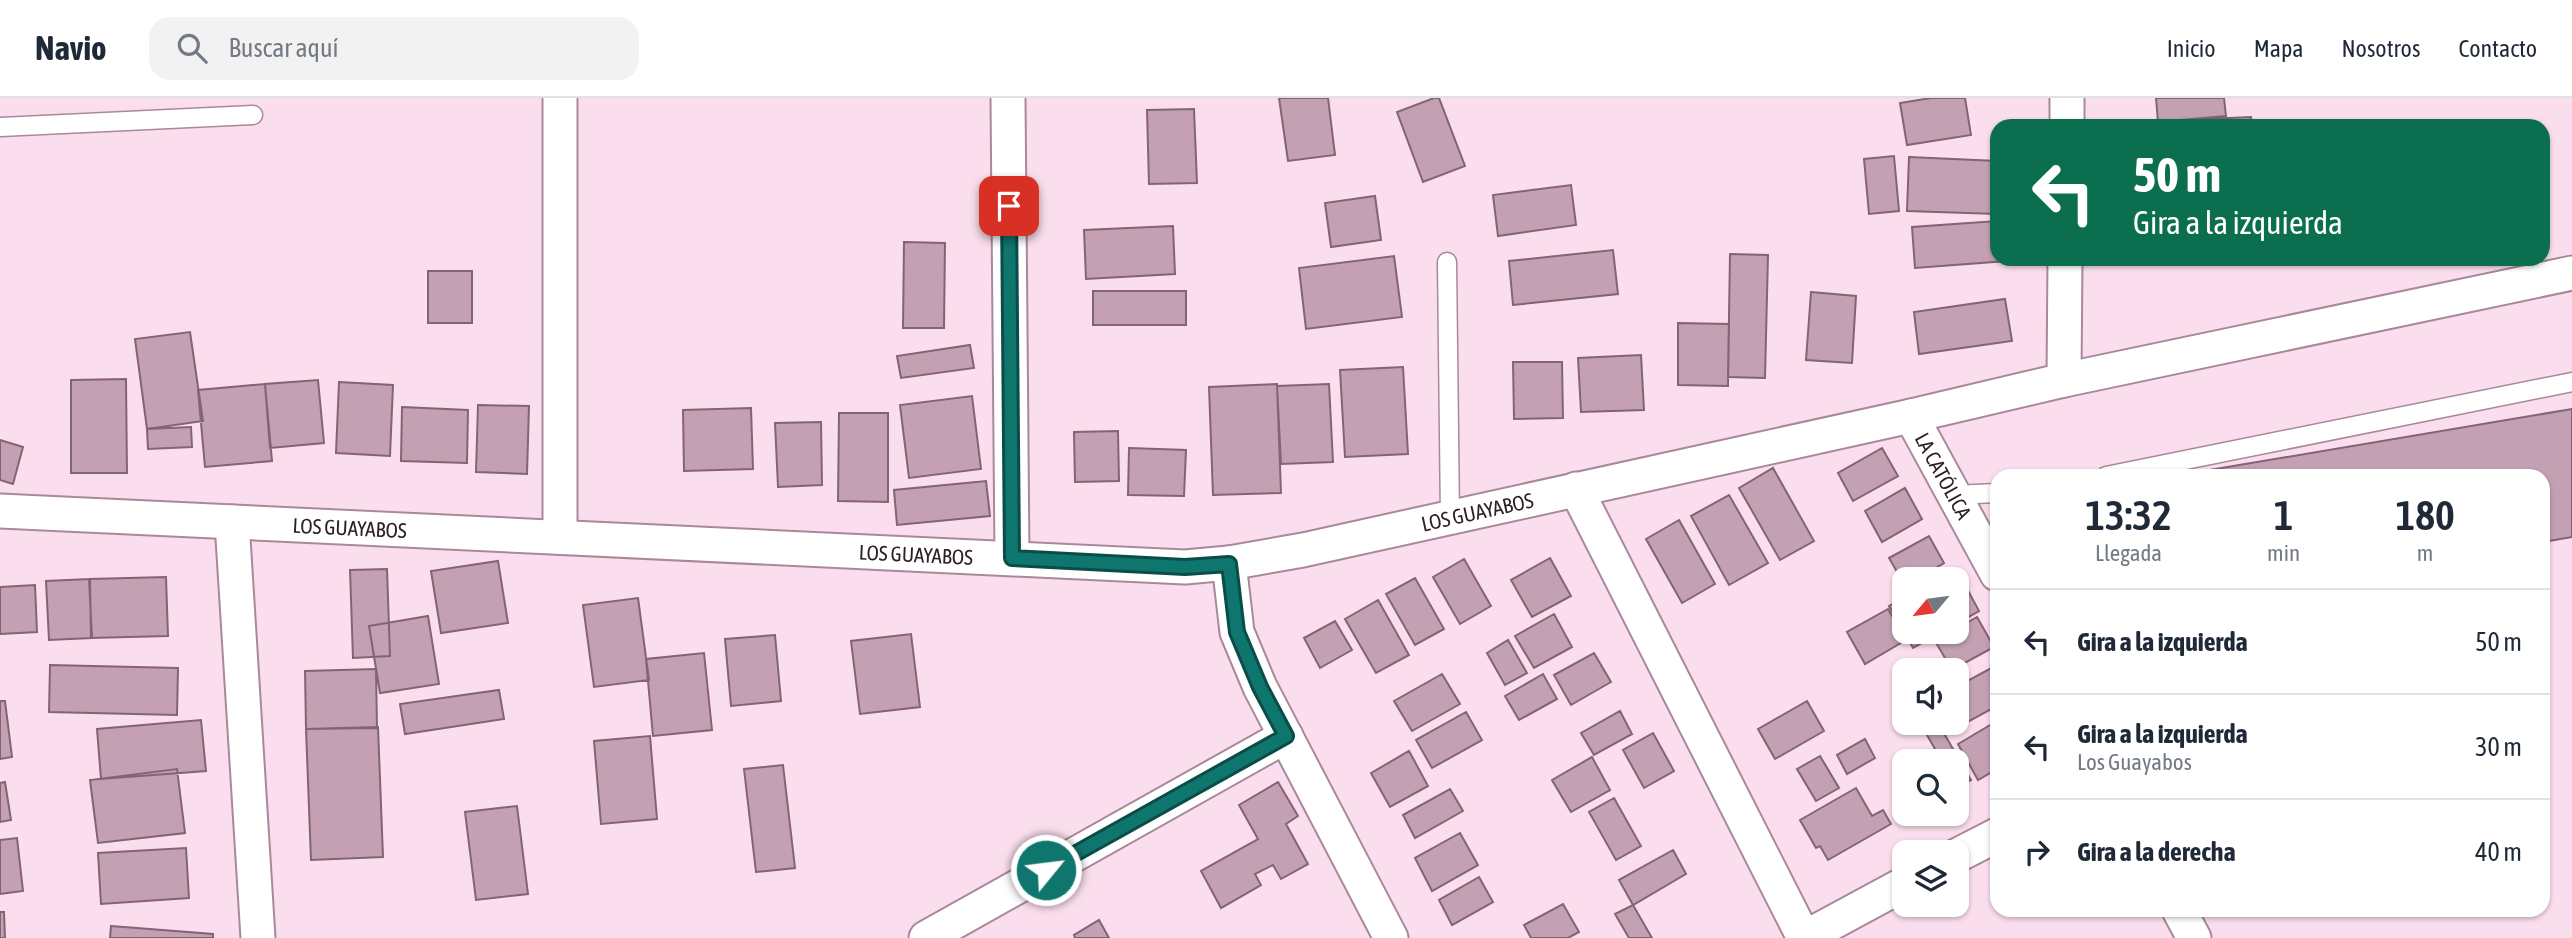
<!DOCTYPE html>
<html lang="es">
<meta charset="utf-8">
<style>
:root{--surface:#fff;--page:#f2f2f3;--text:#1f2937;--muted:#747a83;--line:#e0e1e3}
body{margin:0;font-family:"Asap Condensed",sans-serif;background:var(--page);color:var(--text);height:100vh;display:flex;flex-direction:column;font-size:26px;white-space:nowrap}
*{box-sizing:border-box;margin:0}
p{font-size:23px;color:var(--muted)}
.icon{flex:none;width:38px;height:38px;fill:none;stroke:currentColor;stroke-width:2;stroke-linecap:round;stroke-linejoin:round}
.map{position:relative;flex:1;overflow:hidden}
.side{position:absolute;left:1990px;top:371px;width:560px;height:448px;display:flex;flex-direction:column;background:var(--surface);border-radius:21px;box-shadow:0 2px 5px #0004}
.side>*{flex:none}
.banner{position:absolute;left:1990px;top:21px;width:560px;height:147px;border-radius:21px;box-shadow:0 2px 5px #0004;background:#0b6e4f;color:#fff;overflow:hidden}
.needle{width:46px;rotate:241deg}
.controls{position:absolute;left:1892px;top:469px;display:grid;gap:14px}
.controls a{display:grid;place-items:center;width:77px;height:77px;border-radius:14px;background:var(--surface);box-shadow:0 2px 5px #0004;font-size:35px}
.pin{position:absolute;display:grid;place-items:center;width:60px;height:60px;color:#fff;margin:-30px;border-radius:14px;box-shadow:0 4px 10px #0006}
.me{position:absolute;width:77px;margin:-38px;rotate:61deg;stroke-linejoin:round;filter:drop-shadow(0 0 5px #0008)}
.turn{display:flex;align-items:center;gap:24px;height:147px;padding:0 28px;font-size:32px}
.turn .icon{width:91px;height:91px;stroke-width:2.5}
.turn b{display:block;font-size:49px;line-height:60px}
.eta{display:flex;justify-content:space-evenly;align-items:center;height:119px;text-align:center}
.eta b{font-size:42px;font-weight:600;line-height:49px}
ul{padding:0;list-style:none}
li{display:flex;align-items:center;gap:21px;height:105px;padding:0 28px;border-top:2px solid var(--line)}
li div{flex:1}
li b{display:block;font-size:26px}
li em{font-style:normal}
header{display:flex;align-items:center;gap:42px;box-sizing:border-box;height:98px;padding:0 35px;background:var(--surface);border-bottom:2px solid var(--line)}
header strong{font-size:33px}
nav{display:flex;gap:38px;margin-inline-start:auto;font-size:24px}
.search{width:490px;height:63px;background:var(--page);display:flex;align-items:center;gap:18px;box-sizing:border-box;padding:0 24px;border-radius:21px;color:var(--muted);font-size:26px}
.map>svg:first-child{display:block}
.building{fill:#c3a1b3;stroke:#836374;stroke-width:2}
.lines{fill:none;stroke-linecap:round;stroke-linejoin:round}
.service-casing{stroke:#a9889a;stroke-width:21}
.minor-casing{stroke:#a9889a;stroke-width:37}
.service{stroke:#fff;stroke-width:18}
.minor{stroke:#fff;stroke-width:33}
.route-casing{stroke:#0a4d48;stroke-width:18}
.route{stroke:#0f766e;stroke-width:12}
.labels{text-anchor:middle;dominant-baseline:central;stroke-width:5;stroke-linejoin:round;paint-order:stroke}
.street-label{font-size:21px;fill:#2d2027;stroke:#fff0f8}
</style>
<header>
<strong>Navio</strong>
<div class="search"><svg class="icon" aria-label="search" viewBox="0 0 24 24"><circle cx="10" cy="10" r="6"/><path d="M15 15l6 6"/></svg>Buscar aquí</div>
<nav><a>Inicio</a><a>Mapa</a><a>Nosotros</a><a>Contacto</a></nav>
</header>
<div class="map">
<svg width="2572" height="840" viewBox="0 0 2572 840">
<rect width="100%" height="100%" fill="#fbdeed"/>
<path class="building" d="M 1279,0 L 1328,0 L 1335,57 L 1288,63 Z
M 1434,0 L 1439,0 L 1465,68 L 1423,84 L 1397,14 Z
M 1931,0 L 1965,0 L 1971,37 L 1907,47 L 1900,5 Z
M 2156,0 L 2224,0 L 2226,18 L 2158,24 Z
M 1194,11 L 1197,85 L 1149,86 L 1147,12 Z
M 2251,19 L 2252,28 L 2185,28 L 2184,22 Z
M 1894,58 L 1899,113 L 1869,116 L 1864,61 Z
M 1909,59 L 1997,63 L 1997,116 L 1907,113 Z
M 1571,87 L 1576,127 L 1498,138 L 1493,97 Z
M 1375,98 L 1381,142 L 1331,149 L 1325,105 Z
M 1997,123 L 1997,161 L 2007,161 L 2007,163 L 1915,170 L 1912,129 Z
M 1173,128 L 1175,176 L 1086,181 L 1084,132 Z
M 904,144 L 945,145 L 944,230 L 903,230 Z
M 1613,152 L 1618,196 L 1513,207 L 1509,163 Z
M 1730,156 L 1768,157 L 1765,280 L 1728,279 Z
M 1394,158 L 1402,219 L 1306,231 L 1299,170 Z
M 428,173 L 472,173 L 472,225 L 428,225 Z
M 1093,193 L 1186,193 L 1186,227 L 1093,227 Z
M 1811,194 L 1856,198 L 1852,265 L 1806,262 Z
M 2005,201 L 2012,243 L 1919,256 L 1914,214 Z
M 1678,225 L 1729,226 L 1728,288 L 1678,287 Z
M 190,234 L 203,323 L 147,331 L 135,241 Z
M 970,247 L 974,270 L 901,280 L 897,258 Z
M 1641,257 L 1644,312 L 1581,314 L 1578,260 Z
M 1513,264 L 1562,264 L 1563,320 L 1514,321 Z
M 1403,269 L 1408,356 L 1345,359 L 1340,272 Z
M 126,281 L 127,375 L 71,375 L 71,282 Z
M 318,282 L 324,345 L 270,350 L 265,286 Z
M 339,284 L 393,287 L 390,358 L 336,355 Z
M 265,286 L 272,363 L 205,369 L 198,292 Z
M 1277,286 L 1281,395 L 1213,397 L 1209,289 Z
M 1329,286 L 1333,364 L 1281,366 L 1277,288 Z
M 972,298 L 981,371 L 909,380 L 900,307 Z
M 478,307 L 529,308 L 527,376 L 476,374 Z
M 402,309 L 468,312 L 467,365 L 401,363 Z
M 751,310 L 753,371 L 684,373 L 683,312 Z
M 2572,311 L 2572,439 L 2543,444 L 2543,378 L 2174,378 Z
M 839,315 L 888,315 L 888,404 L 838,403 Z
M 821,324 L 822,387 L 778,389 L 775,325 Z
M 191,329 L 192,349 L 148,351 L 147,331 Z
M 1118,333 L 1119,383 L 1075,384 L 1074,334 Z
M 0,342 L 23,349 L 13,386 L 0,382 Z
M 1129,350 L 1186,352 L 1184,398 L 1128,397 Z
M 1882,350 L 1898,378 L 1853,403 L 1838,375 Z
M 1773,370 L 1814,443 L 1780,462 L 1739,390 Z
M 986,383 L 990,418 L 897,427 L 894,392 Z
M 1905,390 L 1922,421 L 1882,444 L 1865,413 Z
M 1729,397 L 1768,465 L 1729,487 L 1691,418 Z
M 1679,422 L 1715,486 L 1682,505 L 1646,441 Z
M 1929,438 L 1944,465 L 1916,481 L 1904,481 L 1904,486 L 1889,460 Z
M 1550,460 L 1571,498 L 1532,519 L 1511,482 Z
M 1464,461 L 1491,508 L 1460,526 L 1433,479 Z
M 498,463 L 508,525 L 441,535 L 431,473 Z
M 1956,470 L 1979,513 L 1956,526 L 1956,481 L 1936,481 Z
M 387,471 L 390,558 L 353,560 L 350,472 Z
M 166,479 L 168,538 L 91,540 L 90,481 Z
M 1415,480 L 1444,531 L 1415,547 L 1386,496 Z
M 89,481 L 92,540 L 49,542 L 46,483 Z
M 35,487 L 37,534 L 0,536 L 0,489 Z
M 1904,499 L 1904,534 L 1889,508 Z
M 638,500 L 649,582 L 594,589 L 583,507 Z
M 1378,502 L 1409,557 L 1376,575 L 1345,521 Z
M 1888,511 L 1906,542 L 1865,566 L 1847,534 Z
M 1554,516 L 1572,549 L 1534,570 L 1515,538 Z
M 428,518 L 439,586 L 380,595 L 369,528 Z
M 1977,519 L 1994,549 L 1952,572 L 1935,543 L 1952,534 L 1956,534 L 1956,531 Z
M 1335,523 L 1352,552 L 1320,570 L 1304,540 Z
M 1904,534 L 1942,534 L 1913,550 Z
M 911,536 L 920,609 L 860,616 L 851,543 Z
M 775,537 L 781,603 L 731,608 L 725,541 Z
M 1508,542 L 1527,575 L 1505,587 L 1487,555 Z
M 704,555 L 712,632 L 653,638 L 646,561 Z
M 1594,555 L 1611,584 L 1571,607 L 1554,577 Z
M 50,567 L 178,570 L 177,617 L 49,614 Z
M 1997,567 L 1997,608 L 1953,632 L 1949,625 L 1956,625 L 1956,589 Z
M 376,571 L 377,630 L 306,631 L 305,573 Z
M 1442,576 L 1460,606 L 1412,633 L 1394,603 Z
M 1543,576 L 1557,601 L 1519,622 L 1505,598 Z
M 499,592 L 504,621 L 405,636 L 400,606 Z
M 0,603 L 5,603 L 12,659 L 0,661 Z
M 1807,603 L 1824,633 L 1775,661 L 1758,631 Z
M 1620,613 L 1632,636 L 1594,657 L 1581,635 Z
M 1466,614 L 1482,642 L 1432,670 L 1416,642 Z
M 201,622 L 206,673 L 101,681 L 97,631 Z
M 1997,623 L 1997,671 L 1978,682 L 1958,646 Z
M 1920,625 L 1938,625 L 1971,682 L 1956,690 L 1956,663 L 1942,663 Z
M 378,629 L 383,759 L 311,762 L 306,631 Z
M 1653,635 L 1674,673 L 1644,690 L 1623,652 Z
M 650,638 L 657,721 L 601,726 L 594,643 Z
M 1865,641 L 1875,660 L 1847,676 L 1837,657 Z
M 1409,653 L 1428,688 L 1390,709 L 1371,675 Z
M 1820,658 L 1839,690 L 1816,703 L 1797,671 Z
M 1592,659 L 1610,692 L 1571,714 L 1552,682 Z
M 783,667 L 795,770 L 756,774 L 744,671 Z
M 177,671 L 185,735 L 98,745 L 90,682 Z
M 5,684 L 11,722 L 0,724 L 0,685 Z
M 1278,684 L 1298,718 L 1286,726 L 1308,766 L 1281,781 L 1273,767 L 1255,776 L 1261,787 L 1221,810 L 1201,773 L 1258,741 L 1239,707 Z
M 1856,690 L 1872,718 L 1883,712 L 1891,726 L 1828,762 L 1820,748 L 1816,750 L 1800,722 Z
M 1450,691 L 1463,713 L 1415,740 L 1403,717 Z
M 1614,700 L 1641,748 L 1616,762 L 1589,714 Z
M 517,708 L 528,796 L 476,802 L 465,714 Z
M 1460,735 L 1478,767 L 1432,793 L 1415,760 Z
M 17,740 L 23,793 L 0,796 L 0,742 Z
M 186,750 L 189,800 L 101,806 L 98,755 Z
M 1673,752 L 1686,776 L 1633,807 L 1619,782 Z
M 1479,779 L 1493,804 L 1452,827 L 1439,802 Z
M 1563,806 L 1579,834 L 1568,840 L 1531,840 L 1524,827 Z
M 1633,807 L 1652,840 L 1629,840 L 1615,816 Z
M 0,814 L 4,814 L 5,840 L 0,840 Z
M 1099,822 L 1109,840 L 1075,840 L 1074,837 Z
M 111,828 L 213,836 L 213,840 L 110,840 Z"/>
<g class="lines">
<defs>
<path id="service" d="M 0,29 L 253,17
M 1447,164 L 1450,420
M 2106,378 L 2572,284
M 1954,397 L 1997,395"/>
<g id="minor">
<path d="M 560,0 L 560,439"/>
<path d="M 1008,0 L 1012,460"/>
<path d="M 2067,28 L 2067,0"/>
<path d="M 2064,282 L 2065,161"/>
<path id="s1" d="M 1911,318 L 1997,476"/>
<path d="M 1576,391 L 1804,840"/>
<path id="s2" d="M 0,413 L 1185,469 L 1229,465 L 1303,452 L 1911,318 L 2064,282 L 2572,175"/>
<path d="M 232,424 L 258,840"/>
<path d="M 1229,465 L 1237,534 L 1260,589 L 1391,840"/>
<path d="M 1956,758 L 1997,737"/>
<path d="M 2179,812 L 2194,840"/>
<path d="M 926,840 L 1286,638"/>
<path d="M 1804,840 L 1904,786"/>
</g>
</defs>
<use href="#service" class="service-casing"/>
<use href="#minor" class="minor-casing"/>
<use href="#service" class="service"/>
<use href="#minor" class="minor"/>
</g>
<g class="lines">
<defs>
<path id="route" d="M 1009,108 L 1012,460 L 1185,469 L 1229,466 L 1237,534 L 1260,589 L 1286,638 L 1046,772"/>
</defs>
<use href="#route" class="route-casing"/>
<use href="#route" class="route"/>
</g>
<g class="labels">
<g class="street-label">
<text stroke="none"><textPath href="#s1" startOffset="68">LA CATÓLICA</textPath></text>
<text stroke="none"><textPath href="#s2" startOffset="1484">LOS GUAYABOS</textPath></text>
<text stroke="none"><textPath href="#s2" startOffset="350">LOS GUAYABOS</textPath></text>
<text stroke="none"><textPath href="#s2" startOffset="917">LOS GUAYABOS</textPath></text>
</g>
</g>
</svg>
<div class="controls">
<a><svg class="needle" viewBox="-14 -14 28 28"><path d="M0-13l5 13h-10z" fill="#e53935"/><path d="M0 13l5-13h-10z" fill="#747a83"/></svg></a>
<a><svg class="icon" aria-label="sound" viewBox="0 0 24 24"><path d="M4 9h4l5-4v14l-5-4H4zM17 9q2 3 0 6"/></svg></a>
<a><svg class="icon" aria-label="search" viewBox="0 0 24 24"><circle cx="10" cy="10" r="6"/><path d="M15 15l6 6"/></svg></a>
<a><svg class="icon" aria-label="layers" viewBox="0 0 24 24"><path d="M12 4l9 5-9 5-9-5zM3 14l9 5 9-5"/></svg></a>
</div>
<div class="pin" style="left:1009px;top:108px;background:#d93025"><svg class="icon" aria-label="arrive" viewBox="0 0 24 24"><path d="M6 21V4h12l-3 4 3 4H6"/></svg></div>
<svg class="me" style="left:1046px;top:772px" viewBox="-20 -20 40 40"><circle r="17" fill="#0f766e" stroke="#fff" stroke-width="3"/><path d="M0-11L8 9 0 5-8 9z" fill="#fff"/></svg>
<div class="banner">
<div class="turn"><svg class="icon" aria-label="left" viewBox="0 0 24 24"><path d="M17 20v-9H6M10 6l-5 5 5 5"/></svg><div><b>50 m</b>Gira a la izquierda</div></div>
</div>
<section class="side">
<div class="eta">
<div><b>13:32</b><p>Llegada</p></div>
<div><b>1</b><p>min</p></div>
<div><b>180</b><p>m</p></div>
</div>
<ul>
<li><svg class="icon" aria-label="left" viewBox="0 0 24 24"><path d="M17 20v-9H6M10 6l-5 5 5 5"/></svg><div><b>Gira a la izquierda</b></div><em>50 m</em></li>
<li><svg class="icon" aria-label="left" viewBox="0 0 24 24"><path d="M17 20v-9H6M10 6l-5 5 5 5"/></svg><div><b>Gira a la izquierda</b><p>Los Guayabos</p></div><em>30 m</em></li>
<li><svg class="icon" aria-label="right" viewBox="0 0 24 24"><path d="M7 20v-9h11M14 6l5 5-5 5"/></svg><div><b>Gira a la derecha</b></div><em>40 m</em></li>
</ul>
</section>
</div>
